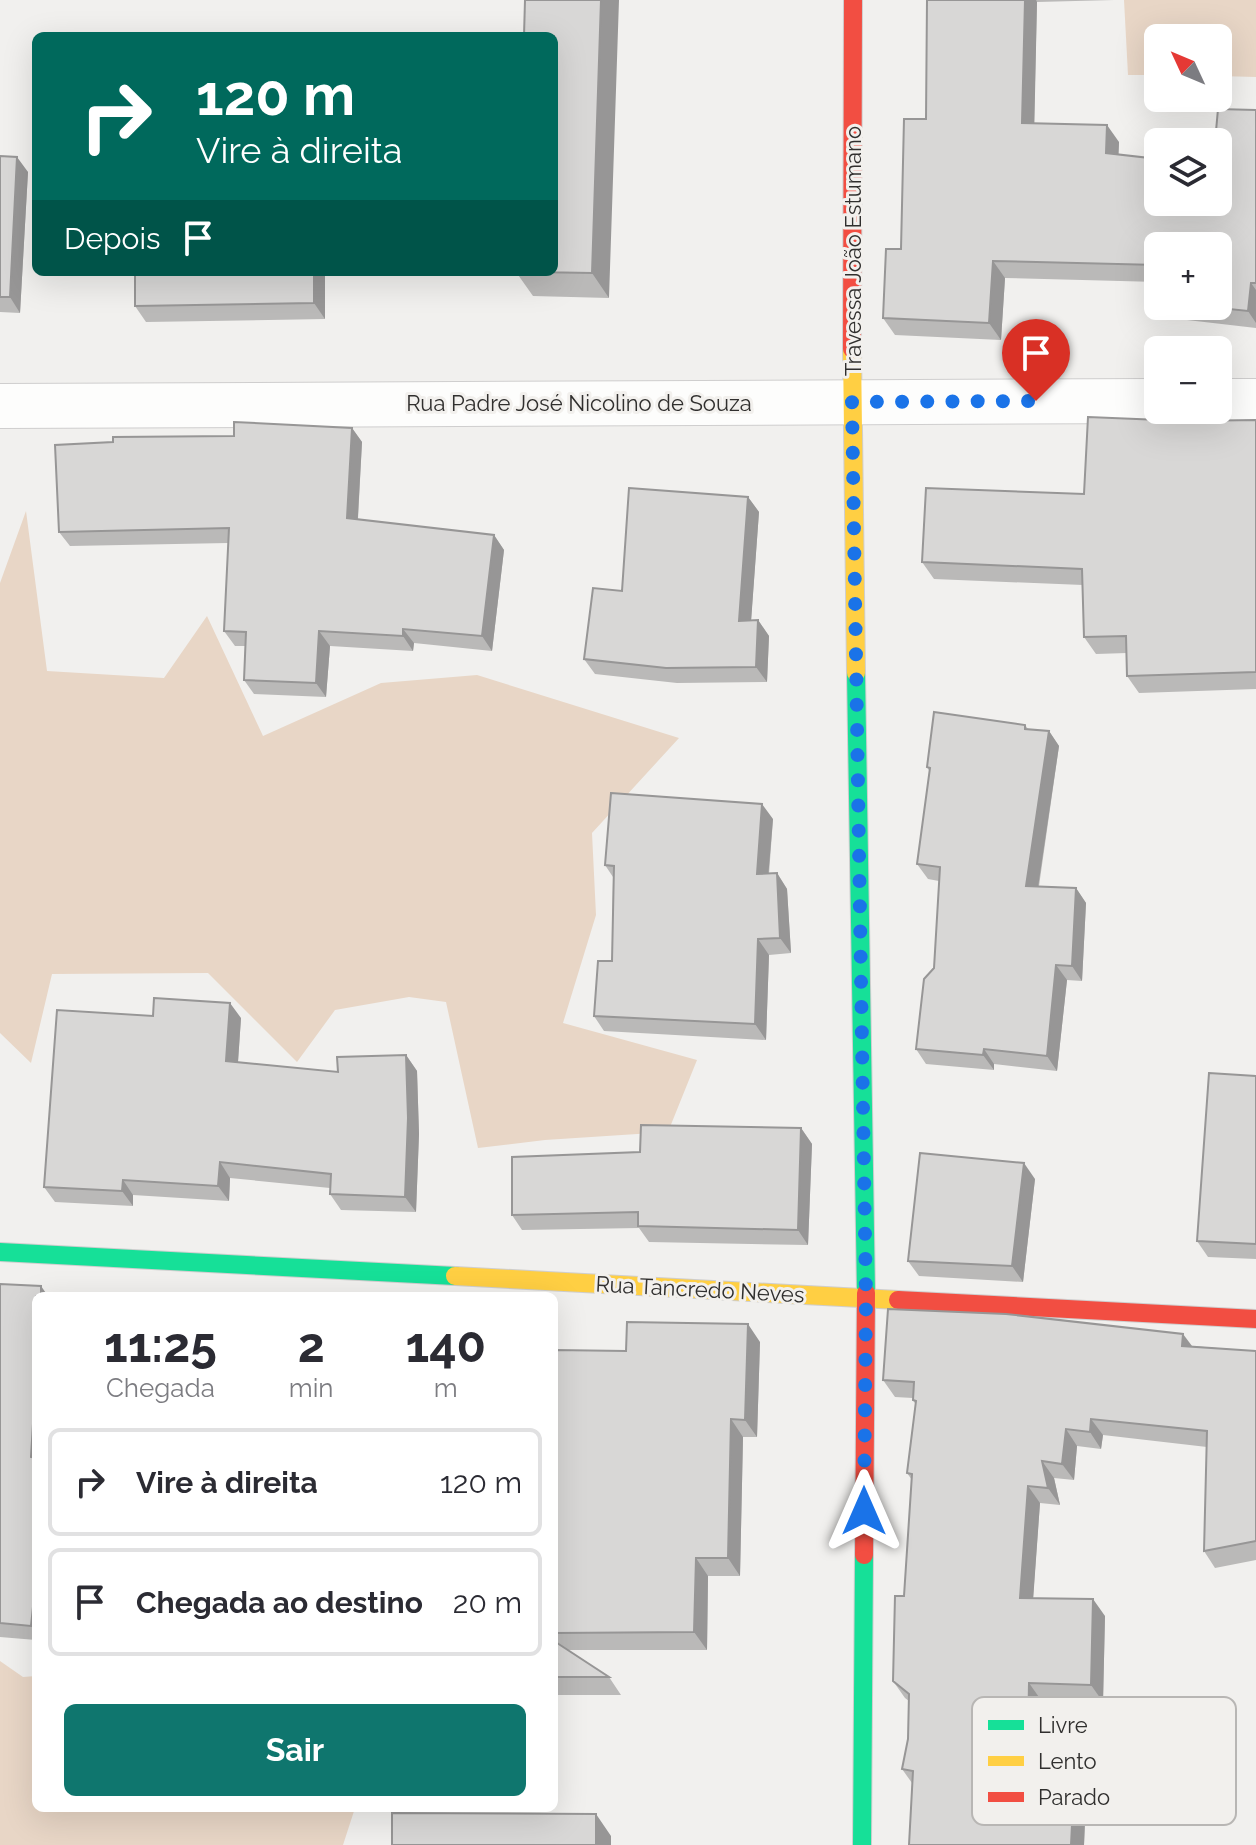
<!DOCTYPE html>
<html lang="pt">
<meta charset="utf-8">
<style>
:root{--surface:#fff;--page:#f7f7f7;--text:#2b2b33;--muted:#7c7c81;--line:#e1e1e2;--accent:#0f766e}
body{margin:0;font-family:Raleway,sans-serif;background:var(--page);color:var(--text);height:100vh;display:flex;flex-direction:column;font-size:30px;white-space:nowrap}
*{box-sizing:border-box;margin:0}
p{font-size:26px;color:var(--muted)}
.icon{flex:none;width:44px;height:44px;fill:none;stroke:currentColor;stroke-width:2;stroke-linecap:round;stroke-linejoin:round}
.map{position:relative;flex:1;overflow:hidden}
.panel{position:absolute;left:32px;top:1292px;width:526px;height:520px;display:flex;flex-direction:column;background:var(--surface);border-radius:12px;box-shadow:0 8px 32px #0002}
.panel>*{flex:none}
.banner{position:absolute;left:32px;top:32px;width:526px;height:244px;border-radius:12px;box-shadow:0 8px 32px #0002;background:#00695c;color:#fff;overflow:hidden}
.needle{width:52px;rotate:314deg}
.buttons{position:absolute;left:1144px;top:24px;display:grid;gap:16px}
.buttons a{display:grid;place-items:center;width:88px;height:88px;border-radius:12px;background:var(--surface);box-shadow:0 8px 32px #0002;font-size:40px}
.pin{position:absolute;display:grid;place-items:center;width:68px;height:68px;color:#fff;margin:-82px -34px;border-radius:50% 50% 50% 0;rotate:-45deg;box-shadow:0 0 8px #0007}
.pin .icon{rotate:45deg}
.me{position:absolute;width:88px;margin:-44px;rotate:0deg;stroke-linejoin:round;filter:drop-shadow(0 0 6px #0008)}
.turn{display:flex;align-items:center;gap:28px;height:168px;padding:0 32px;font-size:36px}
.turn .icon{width:104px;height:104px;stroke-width:2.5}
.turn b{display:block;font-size:56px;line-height:68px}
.then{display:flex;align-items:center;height:76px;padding:0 32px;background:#0003;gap:16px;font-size:30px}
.eta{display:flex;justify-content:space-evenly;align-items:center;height:136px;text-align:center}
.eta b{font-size:48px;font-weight:700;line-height:56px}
.primary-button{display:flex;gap:16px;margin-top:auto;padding:16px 32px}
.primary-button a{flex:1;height:92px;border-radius:12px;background:var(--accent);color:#fff;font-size:32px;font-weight:700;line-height:92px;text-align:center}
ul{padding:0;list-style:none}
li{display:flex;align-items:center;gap:24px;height:108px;margin:0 16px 12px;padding:0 16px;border:4px solid var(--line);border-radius:12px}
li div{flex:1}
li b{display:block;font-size:30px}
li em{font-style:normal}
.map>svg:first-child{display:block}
.green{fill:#e8d6c6}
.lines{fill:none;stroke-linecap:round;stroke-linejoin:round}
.street-casing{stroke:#cfcece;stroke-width:46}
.fast-casing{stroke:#cfcece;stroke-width:20}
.slow-casing{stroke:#cfcece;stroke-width:20}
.jam-casing{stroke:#cfcece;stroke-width:20}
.street{stroke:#fdfdfc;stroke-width:44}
.fast{stroke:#16e098;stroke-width:18}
.slow{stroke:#ffcf43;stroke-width:18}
.jam{stroke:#f24e42;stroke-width:18}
.wall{fill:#bab9b8}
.shaded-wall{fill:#979696}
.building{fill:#d8d7d6;stroke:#979696;stroke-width:2}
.route{stroke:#1a73e8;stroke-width:14;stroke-dasharray:0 25.2}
.labels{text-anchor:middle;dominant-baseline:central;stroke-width:6;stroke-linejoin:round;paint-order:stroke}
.street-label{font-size:22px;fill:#302f2e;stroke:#f2f0ed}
.key{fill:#f2f0ed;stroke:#b8b6b4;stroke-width:2}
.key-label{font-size:22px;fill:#302f2e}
</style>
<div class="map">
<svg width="1256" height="1845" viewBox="0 0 1256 1845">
<rect width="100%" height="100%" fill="#f1f0ee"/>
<path class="green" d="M 1124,0 L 1256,0 L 1256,77 L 1218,76 L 1218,38 L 1158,38 L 1158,75 L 1128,75 Z
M 26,511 L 47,671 L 164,678 L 207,616 L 263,736 L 381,683 L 477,675 L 679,738 L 592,833 L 596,915 L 563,1023 L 697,1060 L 668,1132 L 545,1140 L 478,1148 L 446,1002 L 409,997 L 335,1010 L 297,1062 L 208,973 L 52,974 L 31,1063 L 0,1033 L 0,583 Z
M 0,1661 L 23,1677 L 36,1676 L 36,1808 L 355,1808 L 343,1845 L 0,1845 Z"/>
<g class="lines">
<defs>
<path id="street" d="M 1218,401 L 1256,401
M 0,406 L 1158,401"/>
<path id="fast" d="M 856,673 L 866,1293
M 0,1252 L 455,1276
M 862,1845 L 864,1555"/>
<path id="slow" d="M 852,349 L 856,673
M 455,1276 L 898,1300"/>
<path id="jam" d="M 852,349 L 853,0
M 898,1300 L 1256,1319
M 864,1555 L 866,1293"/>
</defs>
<use href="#street" class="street-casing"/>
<use href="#fast" class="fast-casing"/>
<use href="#slow" class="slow-casing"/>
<use href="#jam" class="jam-casing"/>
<use href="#street" class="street"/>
<use href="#fast" class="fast"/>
<use href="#slow" class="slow"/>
<use href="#jam" class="jam"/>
</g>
<path class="wall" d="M 525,0 L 609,298 L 533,296 L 516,272 Z
M 927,0 L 1114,0 L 1037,2 L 1034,123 L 1119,142 L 1118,155 L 1218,202 L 1256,110 L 1256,328 L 1187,320 L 1177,306 L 1218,306 L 1158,246 L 1158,282 L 1005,278 L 1001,340 L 895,335 L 883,318 L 901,249 L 926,119 Z
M 0,156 L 28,172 L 20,313 L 0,312 Z
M 135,272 L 325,272 L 325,319 L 146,322 L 135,306 Z
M 1256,420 L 1256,689 L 1139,693 L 1127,676 L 1127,653 L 1096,654 L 1084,637 L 1083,585 L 934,579 L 922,562 L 1084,494 L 1185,421 Z
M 352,428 L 362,442 L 358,519 L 494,535 L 504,550 L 492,651 L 414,643 L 413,651 L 330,646 L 326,697 L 254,694 L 244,680 L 245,646 L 235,646 L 224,631 L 228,543 L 70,546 L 59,532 L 234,436 Z
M 748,497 L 759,512 L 751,620 L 758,620 L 769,636 L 767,682 L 677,683 L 595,674 L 584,659 L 622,591 Z
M 1025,725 L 1028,729 L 1049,731 L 1059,746 L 1039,886 L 1076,888 L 1086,903 L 1082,981 L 1067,980 L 1057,1071 L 994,1064 L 994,1070 L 926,1064 L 916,1049 L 934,968 L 939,881 L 928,879 L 917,864 L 930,772 L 927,767 Z
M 773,819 L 769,874 L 777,873 L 787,889 L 791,953 L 769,955 L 766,1040 L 604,1031 L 594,1016 L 612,961 L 613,877 L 605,865 Z
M 153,1016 L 241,1018 L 238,1062 L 338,1072 L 406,1055 L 417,1071 L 419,1134 L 416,1212 L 341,1210 L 330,1194 L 330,1188 L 230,1178 L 229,1201 L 133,1195 L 133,1206 L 55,1202 L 44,1187 Z
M 1256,1076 L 1256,1259 L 1208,1257 L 1197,1241 Z
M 801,1128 L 812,1144 L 808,1245 L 649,1242 L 639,1228 L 522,1230 L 512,1215 L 640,1152 Z
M 1035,1179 L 1023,1282 L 919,1276 L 908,1261 Z
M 0,1284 L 36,1296 L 36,1640 L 0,1637 Z
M 760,1342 L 757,1437 L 743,1437 L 740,1576 L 708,1576 L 707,1650 L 568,1650 L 609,1677 L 621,1695 L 554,1695 L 554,1350 L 626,1351 Z
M 1192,1346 L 1256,1351 L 1256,1560 L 1215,1568 L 1204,1551 L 1207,1447 L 1103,1435 L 1101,1449 L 1077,1446 L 1074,1480 L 1054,1478 L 1060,1505 L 1040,1503 L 1033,1598 L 1105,1616 L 1103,1702 L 1041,1700 L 1039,1791 L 1065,1804 L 1085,1821 L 1084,1845 L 909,1845 L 912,1783 L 902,1769 L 908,1739 L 909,1701 L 905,1698 L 893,1681 L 904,1596 L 912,1480 L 907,1473 L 916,1405 L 913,1400 L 913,1398 L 895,1397 L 883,1380 Z"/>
<path class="shaded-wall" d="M 601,0 L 619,0 L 609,298 L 592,273 Z
M 1025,0 L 1036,0 L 1037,2 L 1034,140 L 1022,123 Z
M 1107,125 L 1119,142 L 1118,170 L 1106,153 Z
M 17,157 L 28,172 L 20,313 L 10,297 Z
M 993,261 L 1005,278 L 1001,340 L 989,323 Z
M 314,272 L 325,272 L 325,319 L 314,303 Z
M 1251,283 L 1256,290 L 1256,323 L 1248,311 Z
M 352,428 L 362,442 L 357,533 L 347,518 Z
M 748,497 L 759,512 L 750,636 L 739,621 Z
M 494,535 L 504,550 L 492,651 L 482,636 Z
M 758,620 L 769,636 L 767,682 L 756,667 Z
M 403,629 L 414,643 L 413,651 L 403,636 Z
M 319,631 L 330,646 L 326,697 L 316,683 Z
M 1049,731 L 1059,746 L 1036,901 L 1026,886 Z
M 762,804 L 773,819 L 767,890 L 757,874 Z
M 777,873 L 787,889 L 791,953 L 780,938 Z
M 1076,888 L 1086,903 L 1082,981 L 1072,966 Z
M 758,939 L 769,955 L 766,1040 L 755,1024 Z
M 1056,965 L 1067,980 L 1057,1071 L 1047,1056 Z
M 230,1003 L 241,1018 L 237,1076 L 226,1061 Z
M 984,1049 L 994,1064 L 994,1070 L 983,1055 Z
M 406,1055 L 417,1071 L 419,1134 L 416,1212 L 405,1197 Z
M 801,1128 L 812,1144 L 808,1245 L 798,1230 Z
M 220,1162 L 230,1178 L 229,1201 L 218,1186 Z
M 1024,1163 L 1035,1179 L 1023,1282 L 1012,1266 Z
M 123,1180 L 133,1195 L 133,1206 L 122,1191 Z
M 41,1286 L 48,1296 L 41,1296 Z
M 748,1324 L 760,1342 L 757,1437 L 745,1420 Z
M 1183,1334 L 1195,1350 L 1182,1346 Z
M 36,1374 L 36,1465 L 31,1457 Z
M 731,1419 L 743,1437 L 740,1576 L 728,1558 Z
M 1091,1419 L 1103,1435 L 1101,1449 L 1090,1432 Z
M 1066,1429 L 1077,1446 L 1074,1480 L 1062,1464 Z
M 1042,1461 L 1054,1478 L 1060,1505 L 1048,1488 Z
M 1028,1486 L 1040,1503 L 1032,1615 L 1020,1598 Z
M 696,1558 L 708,1576 L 707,1650 L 694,1632 Z
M 36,1578 L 36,1633 L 31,1626 Z
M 1093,1599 L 1105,1616 L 1103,1702 L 1091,1685 Z
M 1029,1683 L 1041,1700 L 1039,1808 L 1027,1791 Z
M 1057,1792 L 1068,1809 L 1055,1804 Z
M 1073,1804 L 1085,1821 L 1084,1845 L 1071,1845 Z
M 596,1814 L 611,1836 L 611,1845 L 596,1845 Z"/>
<path class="building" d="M 525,0 L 601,0 L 592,273 L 533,272 L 554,272 L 554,36 L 524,36 Z
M 927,0 L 1025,0 L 1022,123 L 1107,125 L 1106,153 L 1158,159 L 1158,202 L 1218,202 L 1218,142 L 1215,142 L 1218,109 L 1256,110 L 1256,283 L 1251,283 L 1248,311 L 1200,306 L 1218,306 L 1218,246 L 1158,246 L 1158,265 L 993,261 L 989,323 L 883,318 L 886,249 L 901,249 L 904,119 L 926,119 Z
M 0,156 L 17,157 L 10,297 L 0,297 Z
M 135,272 L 314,272 L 314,303 L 135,306 Z
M 1088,417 L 1185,421 L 1256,420 L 1256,672 L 1127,676 L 1126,636 L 1084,637 L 1082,569 L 922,562 L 926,488 L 1084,494 Z
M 234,422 L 352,428 L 347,518 L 494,535 L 482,636 L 403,629 L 403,636 L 319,631 L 316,683 L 244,680 L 246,632 L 224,631 L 229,528 L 59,532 L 55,445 L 113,442 L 113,437 L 234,436 Z
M 629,488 L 748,497 L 739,621 L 758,620 L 756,667 L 666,668 L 584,659 L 593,588 L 622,591 Z
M 934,712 L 1025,725 L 1025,729 L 1049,731 L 1026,886 L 1076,888 L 1072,966 L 1056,965 L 1047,1056 L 984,1049 L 983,1055 L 916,1049 L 924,979 L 934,968 L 940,867 L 917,864 L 930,768 L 927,767 Z
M 611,793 L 762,804 L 757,874 L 777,873 L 780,938 L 758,939 L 755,1024 L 594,1016 L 598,961 L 612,961 L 614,866 L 605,865 Z
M 154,998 L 230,1003 L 226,1061 L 338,1072 L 337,1057 L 406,1055 L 408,1118 L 405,1197 L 330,1194 L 331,1174 L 220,1162 L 218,1186 L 123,1180 L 122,1191 L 44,1187 L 57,1010 L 153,1016 Z
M 1209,1073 L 1256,1076 L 1256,1244 L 1197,1241 Z
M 641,1125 L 801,1128 L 798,1230 L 638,1226 L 638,1212 L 512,1215 L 512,1157 L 640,1152 Z
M 920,1153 L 1024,1163 L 1012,1266 L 908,1261 Z
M 0,1284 L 41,1286 L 41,1296 L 36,1296 L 36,1374 L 31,1457 L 36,1458 L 36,1578 L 31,1626 L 0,1623 Z
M 888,1309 L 1006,1314 L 1183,1334 L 1182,1346 L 1256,1351 L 1256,1541 L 1204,1551 L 1207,1431 L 1091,1419 L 1090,1432 L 1066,1429 L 1062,1464 L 1042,1461 L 1048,1488 L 1028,1486 L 1020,1598 L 1093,1599 L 1091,1685 L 1029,1683 L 1027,1791 L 1057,1792 L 1055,1804 L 1073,1804 L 1071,1845 L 909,1845 L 913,1771 L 902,1769 L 908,1739 L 909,1694 L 893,1681 L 895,1596 L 904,1596 L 912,1474 L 907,1473 L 916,1401 L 913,1400 L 914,1382 L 883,1380 Z
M 627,1322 L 748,1324 L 745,1420 L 731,1419 L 728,1558 L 696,1558 L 694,1632 L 554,1633 L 554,1350 L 626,1351 Z
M 554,1641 L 609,1677 L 554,1677 Z
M 392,1813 L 596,1814 L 596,1845 L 392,1845 Z"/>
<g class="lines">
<path class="route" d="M 864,1511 L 866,1298 L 852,402 L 1036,401"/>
</g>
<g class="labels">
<g class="street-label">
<text transform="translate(853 251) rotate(-90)">Travessa João Estumano</text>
<text x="579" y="403">Rua Padre José Nicolino de Souza</text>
<text transform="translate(700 1289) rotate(3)">Rua Tancredo Neves</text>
</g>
</g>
<rect x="972" y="1697" width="264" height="128" rx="12" class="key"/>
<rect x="988" y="1720" width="36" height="10" fill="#16e098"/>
<rect x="988" y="1756" width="36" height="10" fill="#ffcf43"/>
<rect x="988" y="1792" width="36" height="10" fill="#f24e42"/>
<g class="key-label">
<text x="1038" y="1733">Livre</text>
<text x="1038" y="1769">Lento</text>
<text x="1038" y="1805">Parado</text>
</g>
</svg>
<div class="buttons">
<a><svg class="needle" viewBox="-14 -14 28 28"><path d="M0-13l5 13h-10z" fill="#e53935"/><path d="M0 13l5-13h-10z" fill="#7c7c81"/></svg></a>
<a><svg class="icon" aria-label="layers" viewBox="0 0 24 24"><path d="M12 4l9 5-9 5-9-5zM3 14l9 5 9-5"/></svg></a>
<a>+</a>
<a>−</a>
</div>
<div class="pin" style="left:1036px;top:401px;background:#d93025"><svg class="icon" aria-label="arrive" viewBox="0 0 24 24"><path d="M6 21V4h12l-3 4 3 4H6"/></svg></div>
<svg class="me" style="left:864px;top:1511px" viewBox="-20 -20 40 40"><path d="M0-17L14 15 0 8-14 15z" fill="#1a73e8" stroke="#fff" stroke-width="4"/></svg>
<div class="banner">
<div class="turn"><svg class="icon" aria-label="right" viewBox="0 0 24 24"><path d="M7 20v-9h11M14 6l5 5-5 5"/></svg><div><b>120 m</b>Vire à direita</div></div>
<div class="then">Depois<svg class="icon" aria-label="arrive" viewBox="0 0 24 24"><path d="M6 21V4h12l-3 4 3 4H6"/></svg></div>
</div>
<section class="panel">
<div class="eta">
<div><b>11:25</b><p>Chegada</p></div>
<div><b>2</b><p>min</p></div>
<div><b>140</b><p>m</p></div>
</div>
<ul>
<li><svg class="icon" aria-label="right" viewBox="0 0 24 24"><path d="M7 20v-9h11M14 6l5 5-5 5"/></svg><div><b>Vire à direita</b></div><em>120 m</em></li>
<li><svg class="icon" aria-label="arrive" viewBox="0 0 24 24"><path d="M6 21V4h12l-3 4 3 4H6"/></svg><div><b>Chegada ao destino</b></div><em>20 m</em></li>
</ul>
<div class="primary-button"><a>Sair</a></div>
</section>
</div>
